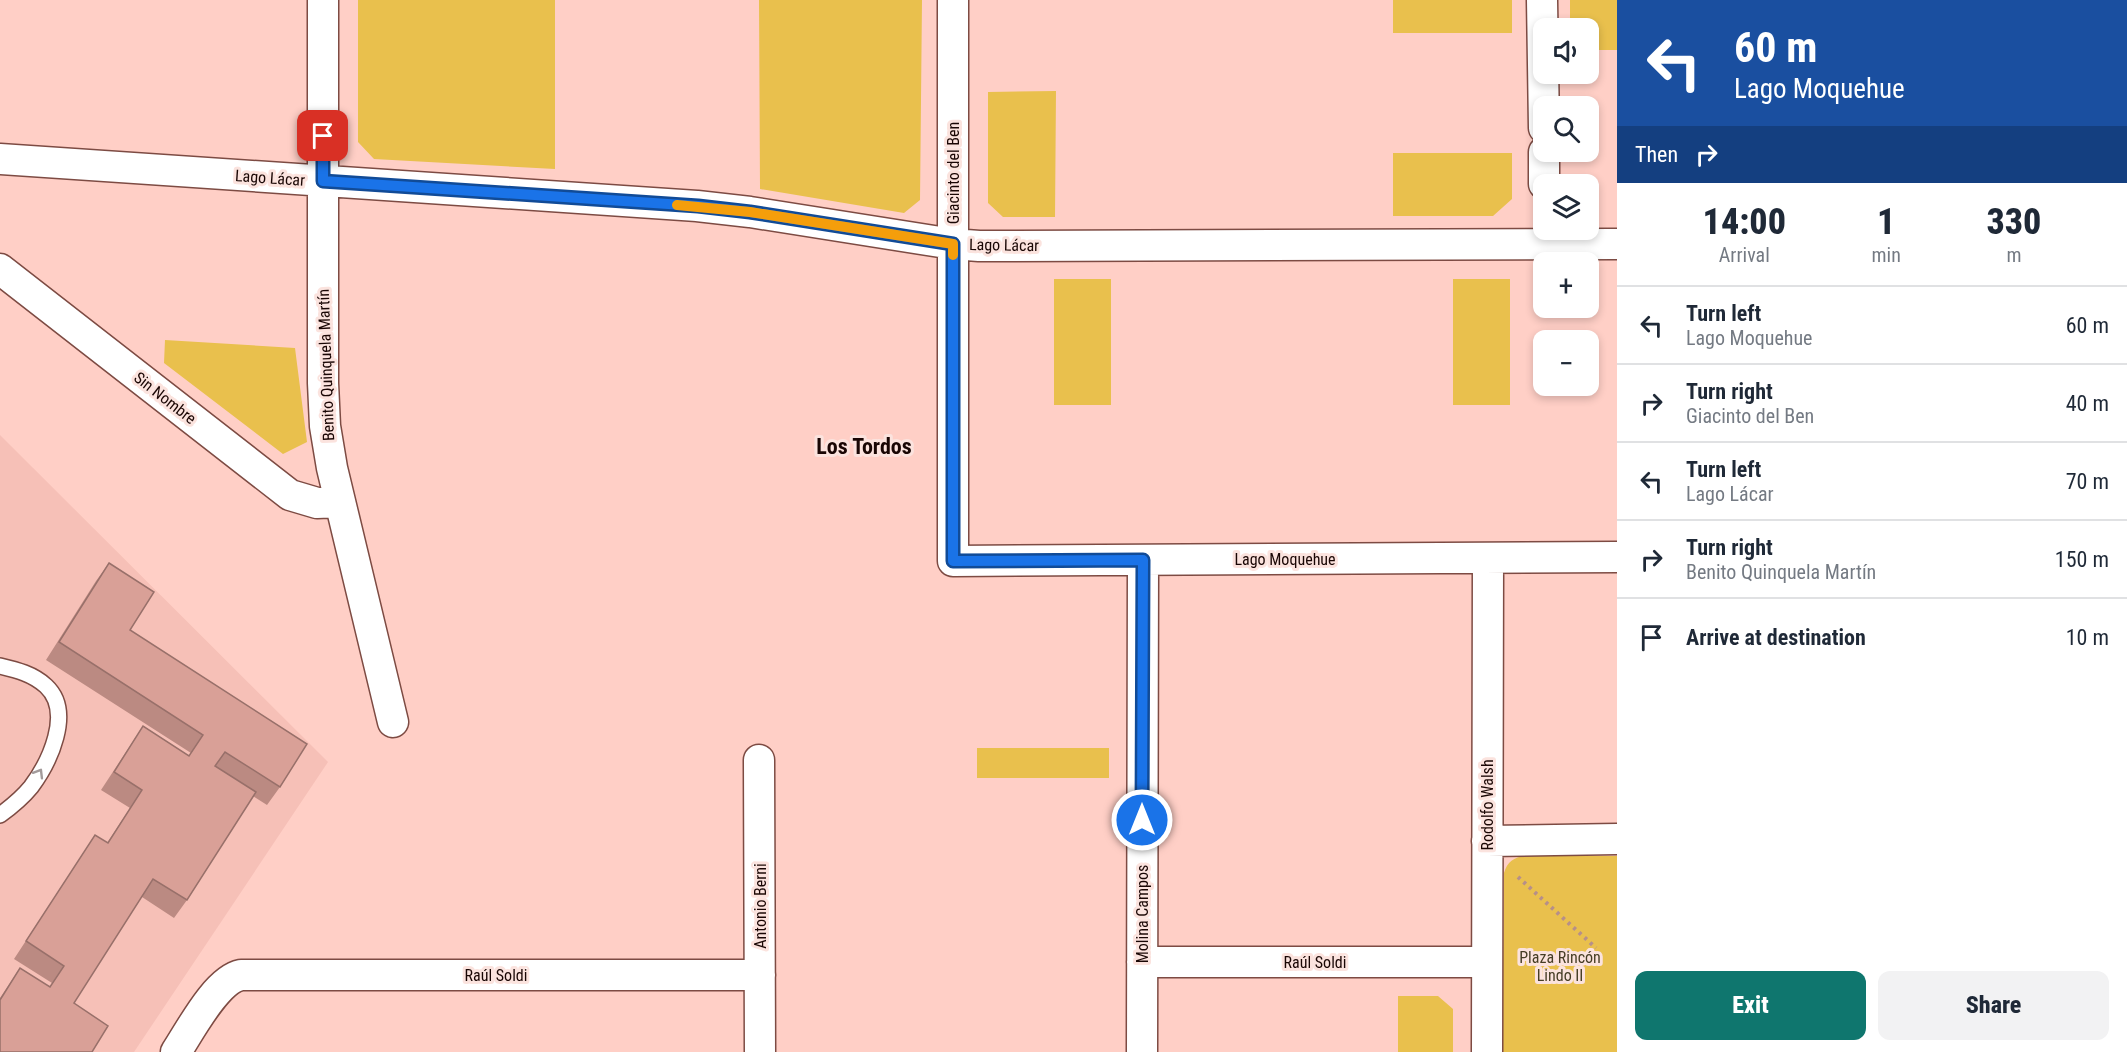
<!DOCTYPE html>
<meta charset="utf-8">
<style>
:root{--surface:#fff;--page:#f2f2f3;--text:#1f2937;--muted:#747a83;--line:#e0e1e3;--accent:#0f766e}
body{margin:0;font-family:"Roboto Condensed",sans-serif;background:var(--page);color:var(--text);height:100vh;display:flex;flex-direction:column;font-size:22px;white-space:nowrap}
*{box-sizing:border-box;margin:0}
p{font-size:20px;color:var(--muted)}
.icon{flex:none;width:33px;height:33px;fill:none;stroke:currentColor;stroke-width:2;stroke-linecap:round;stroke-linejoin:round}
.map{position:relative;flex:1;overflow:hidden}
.sheet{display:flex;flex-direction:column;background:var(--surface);width:510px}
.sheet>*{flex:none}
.top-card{background:#1a4fa0;color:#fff;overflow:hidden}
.fabs{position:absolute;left:1533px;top:18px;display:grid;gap:12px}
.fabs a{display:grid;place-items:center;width:66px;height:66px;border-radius:12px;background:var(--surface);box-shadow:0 3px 9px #0003;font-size:30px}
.pin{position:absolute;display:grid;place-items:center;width:51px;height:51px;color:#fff;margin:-26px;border-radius:12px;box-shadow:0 3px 9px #0006}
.me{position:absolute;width:66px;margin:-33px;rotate:0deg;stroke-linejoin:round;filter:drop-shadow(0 0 4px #0008)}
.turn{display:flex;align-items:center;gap:21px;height:126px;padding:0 18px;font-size:27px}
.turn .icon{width:78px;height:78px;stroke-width:2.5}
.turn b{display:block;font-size:42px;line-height:51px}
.then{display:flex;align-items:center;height:57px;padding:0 18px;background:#0003;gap:12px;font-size:22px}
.eta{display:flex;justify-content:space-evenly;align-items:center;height:102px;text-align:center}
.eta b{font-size:36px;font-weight:800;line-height:42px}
.primary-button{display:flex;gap:12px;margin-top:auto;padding:12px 18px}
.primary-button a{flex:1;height:69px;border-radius:12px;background:var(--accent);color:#fff;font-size:24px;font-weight:800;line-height:69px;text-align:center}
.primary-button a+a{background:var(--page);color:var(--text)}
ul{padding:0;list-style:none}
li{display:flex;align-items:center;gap:18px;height:78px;padding:0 18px;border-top:2px solid var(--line)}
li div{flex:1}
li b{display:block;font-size:22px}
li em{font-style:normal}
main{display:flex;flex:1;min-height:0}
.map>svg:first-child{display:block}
.built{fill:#f6c0b7}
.green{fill:#e9c04d}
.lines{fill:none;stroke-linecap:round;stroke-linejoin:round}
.service-casing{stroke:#7d4b43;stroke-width:18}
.minor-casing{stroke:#7d4b43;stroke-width:33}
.path{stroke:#b68f89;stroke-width:4;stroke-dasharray:3 4.5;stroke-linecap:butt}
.service{stroke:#fff;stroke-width:15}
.minor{stroke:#fff;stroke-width:30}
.wall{fill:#bb8a82}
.building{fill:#d9a097;stroke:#98706a;stroke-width:1.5}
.oneway{stroke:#a39b9b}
.route-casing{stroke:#114b97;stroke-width:15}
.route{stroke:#1a73e8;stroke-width:10}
.slow{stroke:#f59e0b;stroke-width:10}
.labels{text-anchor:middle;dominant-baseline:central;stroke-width:6;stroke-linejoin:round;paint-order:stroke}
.street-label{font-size:16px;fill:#190604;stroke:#fbe3de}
.park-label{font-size:16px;fill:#463d25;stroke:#fbe3de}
.district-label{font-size:22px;font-weight:bold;fill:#190604;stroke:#fbe3de}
</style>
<main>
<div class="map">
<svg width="1617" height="1052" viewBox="0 0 1617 1052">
<rect width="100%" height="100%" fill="#ffcfc6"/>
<path class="built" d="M 0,435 L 328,762 L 134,1052 L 0,1052 Z"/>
<path class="green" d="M 358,0 L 555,0 L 555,169 L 374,159 L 358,142 Z
M 759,0 L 922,0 L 920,200 L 904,213 L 760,189 Z
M 1393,0 L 1512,0 L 1512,33 L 1393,33 Z
M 1570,0 L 1617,0 L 1617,50 L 1589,50 L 1588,28 L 1570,28 Z
M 1056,91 L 1055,217 L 1003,217 L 988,203 L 988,92 Z
M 1393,153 L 1512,153 L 1512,199 L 1493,216 L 1393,216 Z
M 1054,279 L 1111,279 L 1111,405 L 1054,405 Z
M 1453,279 L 1510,279 L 1510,405 L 1453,405 Z
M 165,340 L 295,348 L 307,442 L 283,454 L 164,363 Z
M 977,748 L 1109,748 L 1109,778 L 977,778 Z
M 1525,856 L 1617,856 L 1617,1052 L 1502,1052 L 1504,873 C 1507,862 1514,857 1525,856 Z
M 1398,996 L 1438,996 L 1453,1009 L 1453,1052 L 1398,1052 Z"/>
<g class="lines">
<defs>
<path id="service" d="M 0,666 C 17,670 33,674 46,686 C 74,712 49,763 31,787 C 22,798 11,807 0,815"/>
<path id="minor" d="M 323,0 L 323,383 L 325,426 L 332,468 L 393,722
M 953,0 L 953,561 L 1617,557
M 1542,0 L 1544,128
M 1544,152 L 1544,184
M 0,159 L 697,206 L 750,212 L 953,244 L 979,246 L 1617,244
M 0,269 L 290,495 L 317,503 L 340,502
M 759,760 L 760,1052
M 1487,841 L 1617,839
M 1142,962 L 1487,962
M 176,1052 C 190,1031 216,980 241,975 L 760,975
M 1142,1052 L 1143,560
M 1487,1052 L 1488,558"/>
</defs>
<use href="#service" class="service-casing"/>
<use href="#minor" class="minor-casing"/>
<path class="path" d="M 1518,877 L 1596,948"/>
<use href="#service" class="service"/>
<use href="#minor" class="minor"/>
</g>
<path class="wall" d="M 109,563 L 130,630 L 280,787 L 267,805 L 253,796 L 187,900 L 174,918 L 142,897 L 0,1052 L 0,998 L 20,968 L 49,987 L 52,983 L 14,959 L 95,835 L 107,843 L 130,808 L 101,790 L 143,726 L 189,756 L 191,753 L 46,660 L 96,581 Z"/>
<path class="building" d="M 109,563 L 154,592 L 130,630 L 307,744 L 280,787 L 225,752 L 215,766 L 256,792 L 187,900 L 153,879 L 74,1003 L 108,1026 L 92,1052 L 0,1052 L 0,1000 L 20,968 L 50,987 L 64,966 L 26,941 L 95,835 L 108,843 L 142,790 L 114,772 L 143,726 L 189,756 L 203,735 L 59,642 Z"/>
<defs><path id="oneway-chevron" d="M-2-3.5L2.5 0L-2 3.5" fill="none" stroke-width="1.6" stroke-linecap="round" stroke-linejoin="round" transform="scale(1.5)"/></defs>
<use class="oneway" href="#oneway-chevron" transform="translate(39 773) rotate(-59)"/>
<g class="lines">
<defs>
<path id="route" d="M 323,136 L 323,181 L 698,206 L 750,212 L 953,244 L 953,561 L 1143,560 L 1142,820"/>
</defs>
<use href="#route" class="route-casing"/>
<use href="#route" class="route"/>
<path class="slow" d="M 677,205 L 750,212 L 947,243 L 953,244 L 953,255"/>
</g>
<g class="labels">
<g class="street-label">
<text transform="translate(953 173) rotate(-90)">Giacinto del Ben</text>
<text transform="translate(270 178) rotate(4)">Lago Lácar</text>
<text transform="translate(1004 245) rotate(1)">Lago Lácar</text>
<text transform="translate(326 365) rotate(-92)">Benito Quinquela Martín</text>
<text transform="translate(165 398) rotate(38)">Sin Nombre</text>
<text x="1285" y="559">Lago Moquehue</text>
<text transform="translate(1487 805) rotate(-90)">Rodolfo Walsh</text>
<text transform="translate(760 906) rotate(-90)">Antonio Berni</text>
<text transform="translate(1142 914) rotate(-90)">Molina Campos</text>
<text x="1315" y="962">Raúl Soldi</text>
<text x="496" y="975">Raúl Soldi</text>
</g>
<g class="park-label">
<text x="1560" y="957">Plaza Rincón<tspan x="1560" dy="18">Lindo II</tspan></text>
</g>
<g class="district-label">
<text x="864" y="446">Los Tordos</text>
</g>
</g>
</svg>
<div class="fabs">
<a><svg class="icon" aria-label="sound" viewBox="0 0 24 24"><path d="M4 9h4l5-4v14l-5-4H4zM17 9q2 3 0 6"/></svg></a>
<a><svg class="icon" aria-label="search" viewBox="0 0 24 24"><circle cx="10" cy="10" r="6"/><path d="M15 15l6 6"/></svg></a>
<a><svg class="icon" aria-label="layers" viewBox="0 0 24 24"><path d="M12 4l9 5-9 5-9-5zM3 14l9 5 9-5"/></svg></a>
<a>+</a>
<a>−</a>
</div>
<div class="pin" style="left:323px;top:136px;background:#d93025"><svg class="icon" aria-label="arrive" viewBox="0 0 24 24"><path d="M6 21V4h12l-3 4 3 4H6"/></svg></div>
<svg class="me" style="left:1142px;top:820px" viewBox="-20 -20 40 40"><circle r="17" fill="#1a73e8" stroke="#fff" stroke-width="3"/><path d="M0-11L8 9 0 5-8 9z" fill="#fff"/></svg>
</div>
<section class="sheet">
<div class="top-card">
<div class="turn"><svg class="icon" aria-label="left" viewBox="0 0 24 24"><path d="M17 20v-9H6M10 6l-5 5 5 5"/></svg><div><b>60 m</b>Lago Moquehue</div></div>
<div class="then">Then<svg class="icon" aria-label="right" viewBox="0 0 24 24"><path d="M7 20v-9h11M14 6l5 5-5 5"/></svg></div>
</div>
<div class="eta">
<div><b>14:00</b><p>Arrival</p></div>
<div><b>1</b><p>min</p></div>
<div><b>330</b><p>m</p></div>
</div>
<ul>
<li><svg class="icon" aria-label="left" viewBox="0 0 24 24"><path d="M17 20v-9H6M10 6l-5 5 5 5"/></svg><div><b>Turn left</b><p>Lago Moquehue</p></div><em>60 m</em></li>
<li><svg class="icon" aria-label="right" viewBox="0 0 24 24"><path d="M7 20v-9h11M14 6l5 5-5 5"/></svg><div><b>Turn right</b><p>Giacinto del Ben</p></div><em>40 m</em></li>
<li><svg class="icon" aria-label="left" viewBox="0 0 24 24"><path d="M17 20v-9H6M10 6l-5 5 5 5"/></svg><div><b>Turn left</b><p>Lago Lácar</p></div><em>70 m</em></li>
<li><svg class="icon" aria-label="right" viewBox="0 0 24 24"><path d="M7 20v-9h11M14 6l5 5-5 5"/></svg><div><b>Turn right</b><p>Benito Quinquela Martín</p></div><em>150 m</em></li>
<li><svg class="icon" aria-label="arrive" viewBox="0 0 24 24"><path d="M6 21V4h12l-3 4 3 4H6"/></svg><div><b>Arrive at destination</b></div><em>10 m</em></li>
</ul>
<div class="primary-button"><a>Exit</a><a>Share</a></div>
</section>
</main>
